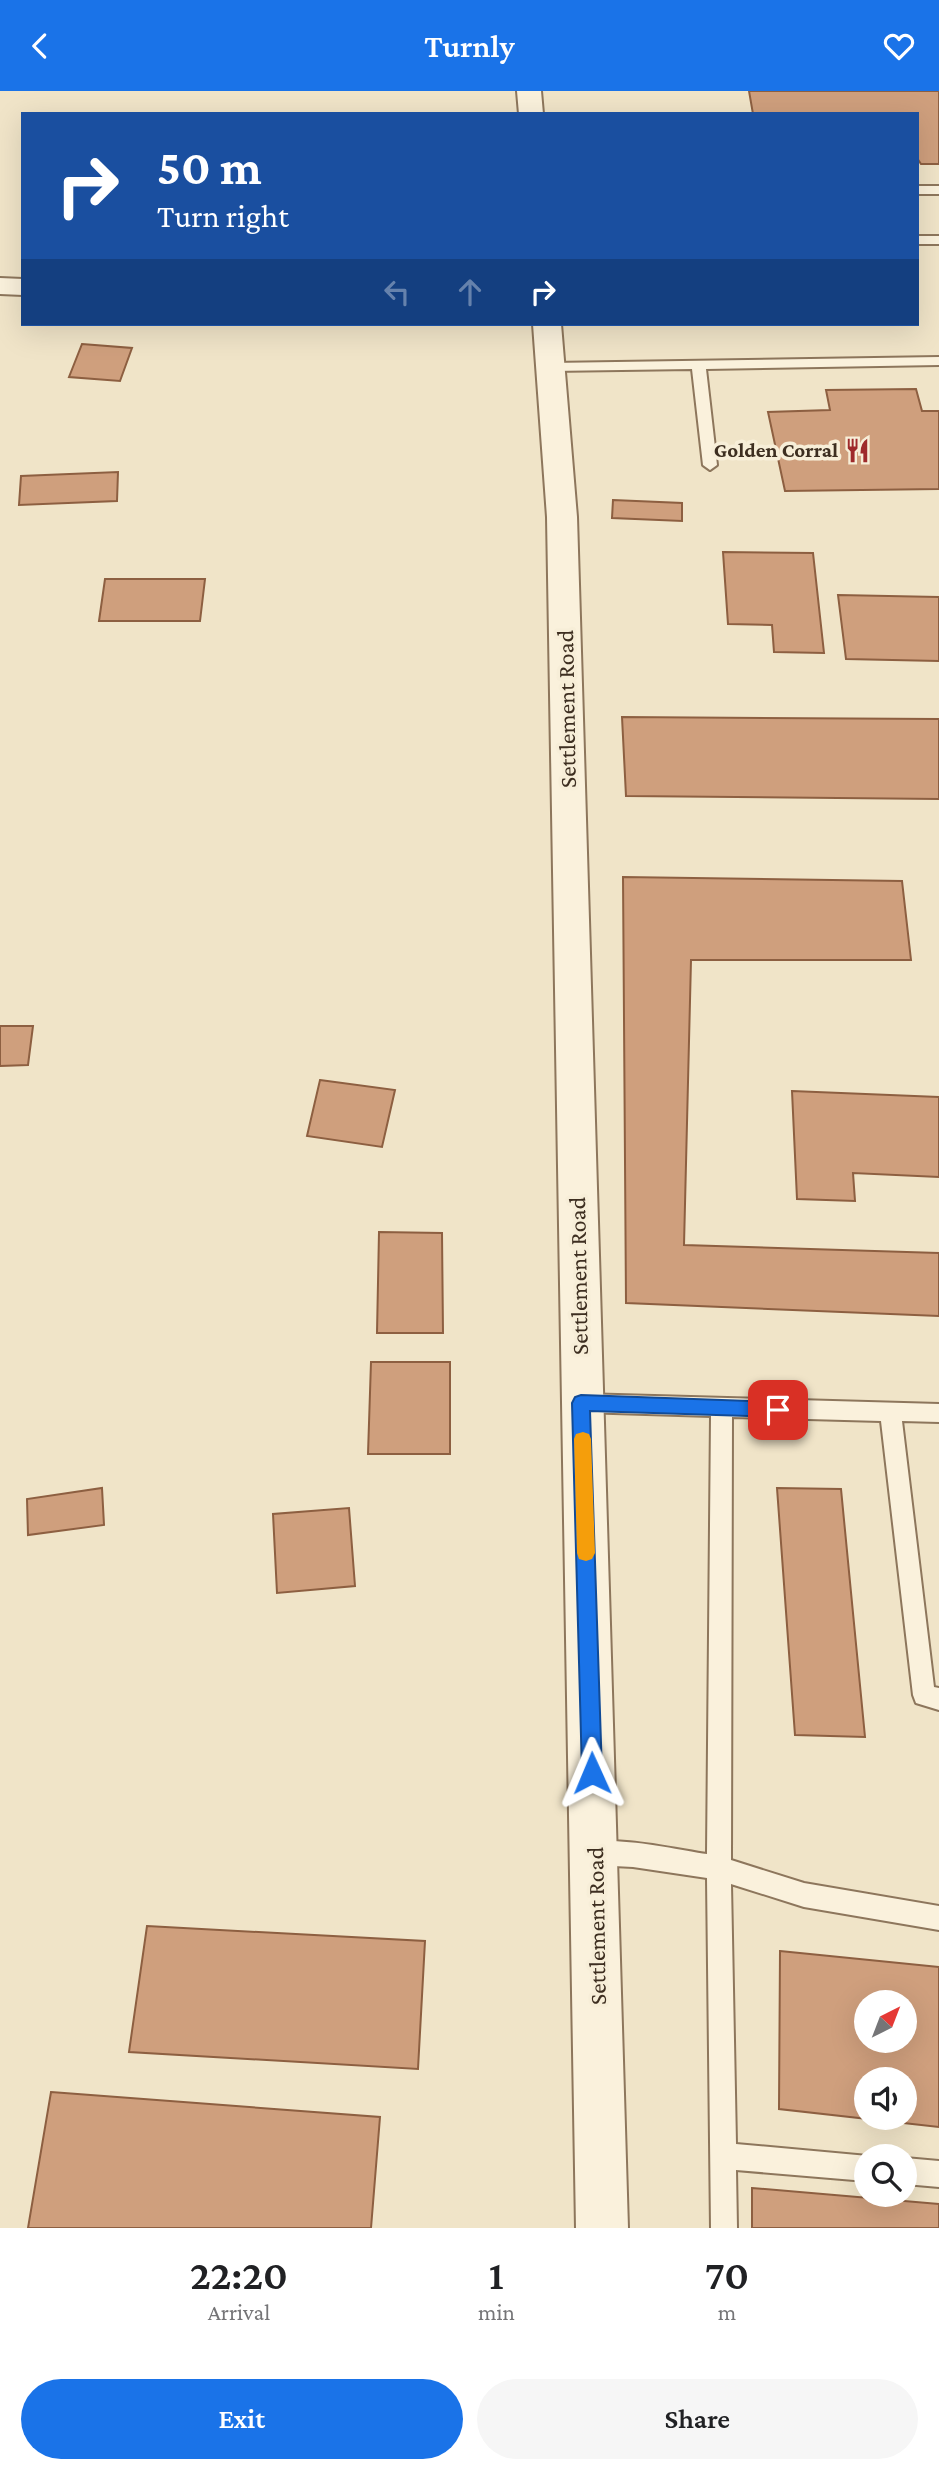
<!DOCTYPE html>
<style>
:root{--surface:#fff;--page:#f6f6f6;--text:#202124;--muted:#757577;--accent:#1a73e8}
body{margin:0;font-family:"Crimson Pro",serif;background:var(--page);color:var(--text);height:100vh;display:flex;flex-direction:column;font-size:26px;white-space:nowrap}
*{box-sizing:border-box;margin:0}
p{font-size:23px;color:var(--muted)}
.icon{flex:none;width:38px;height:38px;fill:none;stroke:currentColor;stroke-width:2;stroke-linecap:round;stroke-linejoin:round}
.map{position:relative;height:2137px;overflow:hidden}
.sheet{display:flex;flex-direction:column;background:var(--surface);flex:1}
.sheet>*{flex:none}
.guide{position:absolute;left:21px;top:21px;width:898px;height:214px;border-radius:0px;box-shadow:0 7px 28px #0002;background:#1a4fa0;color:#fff;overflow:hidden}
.needle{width:46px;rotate:42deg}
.controls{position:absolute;left:854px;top:1899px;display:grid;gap:14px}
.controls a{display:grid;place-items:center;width:63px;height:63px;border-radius:50%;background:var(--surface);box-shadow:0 7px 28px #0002;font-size:35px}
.pin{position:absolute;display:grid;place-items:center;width:60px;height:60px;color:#fff;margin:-30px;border-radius:14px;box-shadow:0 4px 10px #0006}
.me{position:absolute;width:77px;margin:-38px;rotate:359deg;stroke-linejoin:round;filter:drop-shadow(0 0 5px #0008)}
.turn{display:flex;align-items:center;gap:24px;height:147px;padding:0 21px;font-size:32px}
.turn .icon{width:91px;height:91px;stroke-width:2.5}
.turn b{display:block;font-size:49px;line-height:60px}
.lanes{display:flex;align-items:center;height:66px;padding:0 21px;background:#0003;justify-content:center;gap:35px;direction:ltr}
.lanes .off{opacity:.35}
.eta{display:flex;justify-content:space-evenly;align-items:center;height:119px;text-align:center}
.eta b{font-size:42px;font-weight:600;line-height:49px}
.action{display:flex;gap:14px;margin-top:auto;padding:14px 21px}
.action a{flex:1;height:80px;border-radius:42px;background:var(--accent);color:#fff;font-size:28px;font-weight:600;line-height:80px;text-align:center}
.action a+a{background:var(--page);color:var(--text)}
header{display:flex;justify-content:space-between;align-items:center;height:91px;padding:0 21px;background:var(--accent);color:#fff;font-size:32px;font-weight:600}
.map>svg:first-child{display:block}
.building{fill:#cf9f7d;stroke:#8d5f41;stroke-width:2;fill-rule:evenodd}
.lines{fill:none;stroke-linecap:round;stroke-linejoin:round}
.lane-casing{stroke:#8d765c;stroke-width:4}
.street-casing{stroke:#8d765c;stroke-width:4}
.lane{fill:#faf1dc;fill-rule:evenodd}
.street{fill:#faf1dc;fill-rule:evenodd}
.route{fill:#1a73e8;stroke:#114b97;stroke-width:2}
.slow{fill:#f59e0b}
.labels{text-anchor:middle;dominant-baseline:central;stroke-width:7;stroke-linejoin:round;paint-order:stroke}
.far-poi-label{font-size:21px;font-weight:bold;fill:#3d2e20;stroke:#f7eed8;text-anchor:end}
.street-label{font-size:24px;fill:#3d2e20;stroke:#f7eed8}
</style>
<header><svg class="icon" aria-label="back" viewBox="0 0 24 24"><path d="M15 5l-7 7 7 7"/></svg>Turnly<svg class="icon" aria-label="heart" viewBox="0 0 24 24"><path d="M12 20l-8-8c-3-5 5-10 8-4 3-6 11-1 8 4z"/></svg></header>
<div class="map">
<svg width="939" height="2137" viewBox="0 0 939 2137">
<rect width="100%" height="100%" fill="#f0e4c8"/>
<path class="building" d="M 749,0 L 939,0 L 939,73 L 921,73 L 917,67 L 917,23 L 753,23 Z
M 82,253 L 132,257 L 120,290 L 69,286 Z
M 916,298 L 922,320 L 939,320 L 939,398 L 785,400 L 768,321 L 830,319 L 826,299 Z
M 118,381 L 117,410 L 19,414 L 21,385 Z
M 613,409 L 682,412 L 682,430 L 612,427 Z
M 723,461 L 813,462 L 824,562 L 774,561 L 772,534 L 728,533 Z
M 105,488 L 205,488 L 200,530 L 99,530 Z
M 838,504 L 939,506 L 939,570 L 846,568 Z
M 622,626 L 939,628 L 939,708 L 626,705 Z
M 623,786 L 902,790 L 911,869 L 691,869 L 684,1154 L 939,1162 L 939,1225 L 626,1212 Z
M 0,935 L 33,935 L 28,974 L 0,975 Z
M 320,989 L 395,999 L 382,1056 L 307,1045 Z
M 792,1000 L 939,1006 L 939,1086 L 853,1082 L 855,1110 L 797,1108 Z
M 379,1141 L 442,1142 L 443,1242 L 377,1242 Z
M 371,1271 L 450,1271 L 450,1363 L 368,1363 Z
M 102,1397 L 104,1434 L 28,1444 L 27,1408 Z
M 777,1397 L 841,1398 L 865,1646 L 795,1644 Z
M 349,1417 L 355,1495 L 277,1502 L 273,1423 Z
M 147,1835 L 425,1850 L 418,1978 L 129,1961 Z
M 780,1860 L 939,1876 L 939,2036 L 779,2018 ZM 866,1911 L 905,1911 L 905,1950 L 866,1950 ZM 866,1988 L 905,1988 L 905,2026 L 866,2026 Z
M 51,2001 L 380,2026 L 371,2137 L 28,2137 Z
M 752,2097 L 939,2113 L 939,2137 L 752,2137 Z"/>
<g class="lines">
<defs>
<path id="lane" d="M 917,95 L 939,95 L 939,103 L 917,103 Z
M 917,145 L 939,145 L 939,153 L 917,153 Z
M 939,266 L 939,274 L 706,278 L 717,374 L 710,379 L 703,374 L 692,278 L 551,280 L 544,276 L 551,272 Z
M 581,1303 L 939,1313 L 939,1331 L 902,1330 L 934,1596 L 939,1597 L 939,1619 L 916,1612 L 913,1604 L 881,1330 L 732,1326 L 731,1769 L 804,1792 L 939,1815 L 939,1839 L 804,1816 L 731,1793 L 736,2053 L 868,2065 L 866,2090 L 736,2079 L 737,2137 L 711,2137 L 707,1787 L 633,1776 L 594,1774 L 586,1770 L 582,1762 L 586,1754 C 611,1743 678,1759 707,1763 L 711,1325 L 581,1321 L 574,1319 L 571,1312 L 574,1305 Z
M 905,2067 L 939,2070 L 939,2096 L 905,2093 Z"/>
<path id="street" d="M 517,0 L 541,0 L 543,23 L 519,23 Z
M 0,187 L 23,188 L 23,204 L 0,203 Z
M 533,233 L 561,233 L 577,426 L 628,2137 L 576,2137 L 547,426 Z"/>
</defs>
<use href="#lane" class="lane-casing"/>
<use href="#street" class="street-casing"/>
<use href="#lane" class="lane"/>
<use href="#street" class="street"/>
</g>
<path class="route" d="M 581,1304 L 778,1311 L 784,1313 L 787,1319 L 784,1324 L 778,1326 L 590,1320 L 602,1682 L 599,1688 L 592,1691 L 585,1688 L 582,1682 L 572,1312 L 575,1306 Z"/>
<path class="slow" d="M 583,1341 L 589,1343 L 591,1348 L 595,1462 L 592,1468 L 586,1470 L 579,1468 L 577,1462 L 574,1348 L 576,1343 Z"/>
<defs>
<symbol id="restaurant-bare" viewBox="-9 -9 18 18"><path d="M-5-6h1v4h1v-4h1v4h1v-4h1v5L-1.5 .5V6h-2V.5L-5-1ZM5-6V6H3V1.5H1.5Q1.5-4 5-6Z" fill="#9e2a2b" stroke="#f7eed8" stroke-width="2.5" paint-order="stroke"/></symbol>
</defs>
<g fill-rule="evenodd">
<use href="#restaurant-bare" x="840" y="342" width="35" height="35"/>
</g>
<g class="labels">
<g class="far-poi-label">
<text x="838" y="359">Golden Corral</text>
</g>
<g class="street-label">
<text transform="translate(566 618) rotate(-91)">Settlement Road</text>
<text transform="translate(578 1185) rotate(-91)">Settlement Road</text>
<text transform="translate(596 1835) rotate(-91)">Settlement Road</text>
</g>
</g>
</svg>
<div class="controls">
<a><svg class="needle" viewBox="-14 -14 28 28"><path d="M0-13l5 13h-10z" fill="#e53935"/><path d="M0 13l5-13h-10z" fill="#757577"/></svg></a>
<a><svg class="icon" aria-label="sound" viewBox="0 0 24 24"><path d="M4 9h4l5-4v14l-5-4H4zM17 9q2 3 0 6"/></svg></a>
<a><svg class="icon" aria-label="search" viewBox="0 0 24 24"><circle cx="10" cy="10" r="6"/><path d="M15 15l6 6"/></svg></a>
</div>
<div class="pin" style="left:778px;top:1319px;background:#d93025"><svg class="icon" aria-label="arrive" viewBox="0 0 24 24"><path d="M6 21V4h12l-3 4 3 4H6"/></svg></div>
<svg class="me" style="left:592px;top:1682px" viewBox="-20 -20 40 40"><path d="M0-17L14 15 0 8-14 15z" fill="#1a73e8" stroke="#fff" stroke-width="4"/></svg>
<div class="guide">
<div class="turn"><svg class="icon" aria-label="right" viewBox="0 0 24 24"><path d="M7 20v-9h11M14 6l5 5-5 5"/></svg><div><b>50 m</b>Turn right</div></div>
<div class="lanes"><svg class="icon off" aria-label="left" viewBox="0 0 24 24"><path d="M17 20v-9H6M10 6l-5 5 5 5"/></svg><svg class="icon off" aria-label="ahead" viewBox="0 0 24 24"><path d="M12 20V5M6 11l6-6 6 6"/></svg><svg class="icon" aria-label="right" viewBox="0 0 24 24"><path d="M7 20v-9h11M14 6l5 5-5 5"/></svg></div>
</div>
</div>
<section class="sheet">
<div class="eta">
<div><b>22:20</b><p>Arrival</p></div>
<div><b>1</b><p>min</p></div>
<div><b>70</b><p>m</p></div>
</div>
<div class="action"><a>Exit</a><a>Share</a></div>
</section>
